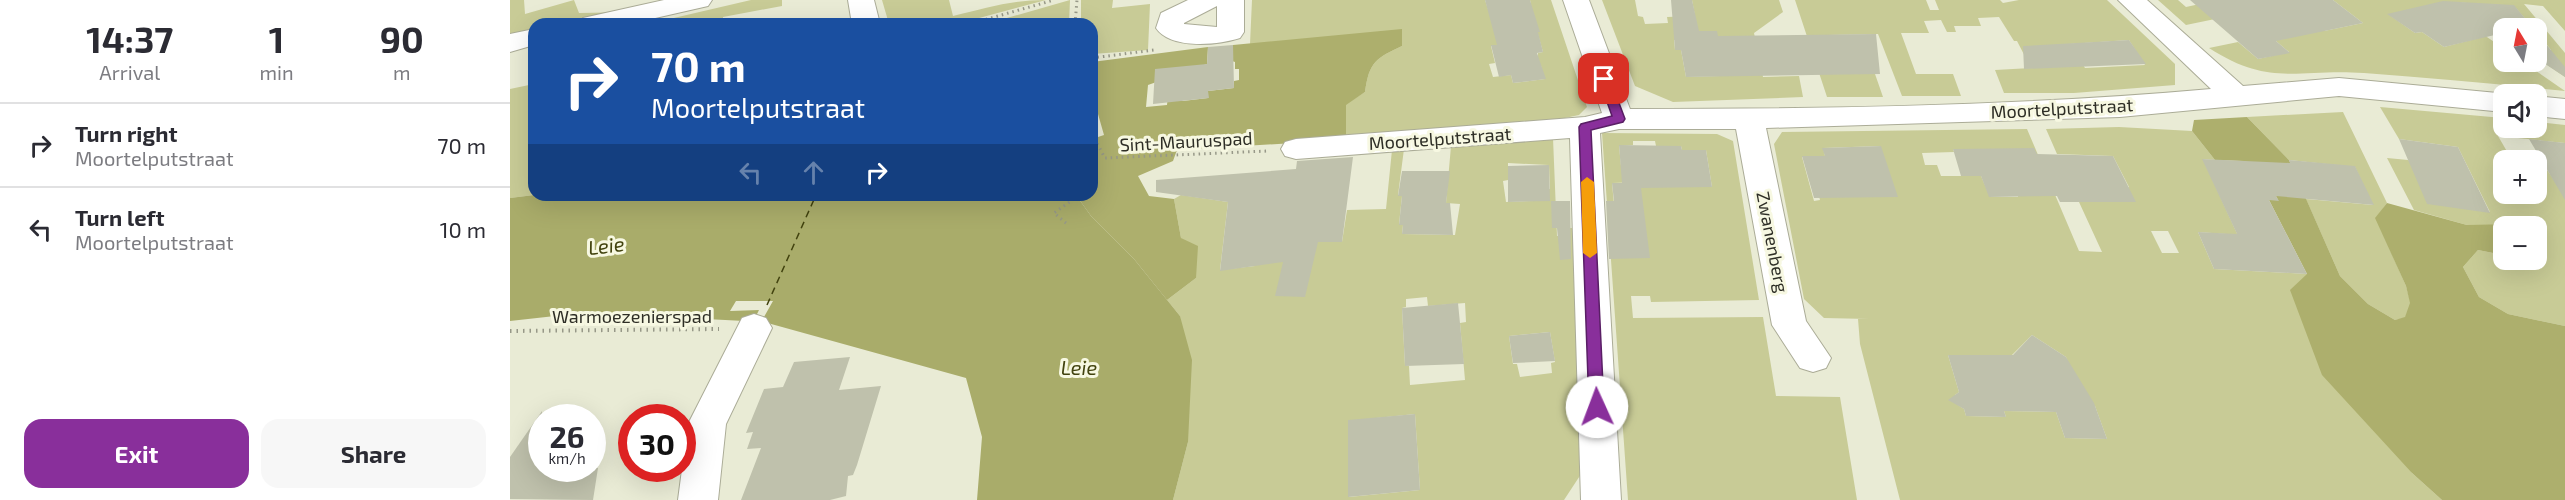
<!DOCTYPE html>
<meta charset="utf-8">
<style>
:root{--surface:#fff;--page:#f7f7f7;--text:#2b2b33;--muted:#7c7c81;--line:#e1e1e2;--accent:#892f9b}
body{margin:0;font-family:"Exo 2",sans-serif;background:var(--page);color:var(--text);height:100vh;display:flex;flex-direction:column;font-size:22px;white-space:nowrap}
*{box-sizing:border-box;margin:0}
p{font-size:20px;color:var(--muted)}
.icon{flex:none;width:33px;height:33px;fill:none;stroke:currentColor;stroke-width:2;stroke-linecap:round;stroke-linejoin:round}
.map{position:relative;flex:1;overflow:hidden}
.panel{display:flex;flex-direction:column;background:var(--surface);width:510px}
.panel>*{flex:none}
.guide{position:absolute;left:18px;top:18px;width:570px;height:183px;border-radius:18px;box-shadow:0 6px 24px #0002;background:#1a4fa0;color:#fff;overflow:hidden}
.needle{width:39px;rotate:350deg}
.fabs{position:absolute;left:1983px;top:18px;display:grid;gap:12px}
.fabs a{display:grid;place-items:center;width:54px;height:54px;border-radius:12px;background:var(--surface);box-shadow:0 6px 24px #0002;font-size:30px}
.speed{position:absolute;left:18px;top:404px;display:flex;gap:12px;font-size:30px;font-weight:700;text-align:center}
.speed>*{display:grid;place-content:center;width:78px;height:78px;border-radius:50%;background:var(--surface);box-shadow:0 6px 24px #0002;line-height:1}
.speed small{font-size:15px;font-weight:400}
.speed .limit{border:9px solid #d22;background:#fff;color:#111}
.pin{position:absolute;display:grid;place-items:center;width:51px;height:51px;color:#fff;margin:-26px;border-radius:12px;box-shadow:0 3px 9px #0006}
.me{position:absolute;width:66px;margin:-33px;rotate:358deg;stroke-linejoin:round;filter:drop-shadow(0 0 4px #0008)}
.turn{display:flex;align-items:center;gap:21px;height:126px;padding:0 24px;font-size:27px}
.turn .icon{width:78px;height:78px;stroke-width:2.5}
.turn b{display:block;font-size:42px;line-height:51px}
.lanes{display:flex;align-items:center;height:57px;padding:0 24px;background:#0003;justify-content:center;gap:30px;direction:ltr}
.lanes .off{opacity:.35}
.eta{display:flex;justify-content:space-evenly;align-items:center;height:102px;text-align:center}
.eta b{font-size:36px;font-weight:700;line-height:42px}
.cta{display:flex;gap:12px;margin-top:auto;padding:12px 24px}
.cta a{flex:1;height:69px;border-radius:18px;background:var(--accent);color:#fff;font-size:24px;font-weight:700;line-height:69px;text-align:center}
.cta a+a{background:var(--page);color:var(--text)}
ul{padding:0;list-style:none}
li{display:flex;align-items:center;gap:18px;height:84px;padding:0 24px;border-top:2px solid var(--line)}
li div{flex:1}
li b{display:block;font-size:22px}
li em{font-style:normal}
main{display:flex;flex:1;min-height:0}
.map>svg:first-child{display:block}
.green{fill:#c8cb96;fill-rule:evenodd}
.forest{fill:#adaf6d}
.water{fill:#a9ac6a}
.pier{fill:#e9ebd5}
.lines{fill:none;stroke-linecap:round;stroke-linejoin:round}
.ferry{stroke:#42430f;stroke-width:1.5;stroke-dasharray:7 5;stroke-linecap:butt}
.building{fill:#bfc1ac}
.minor-casing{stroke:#abac97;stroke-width:2}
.path-far1{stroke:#979888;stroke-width:3;stroke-dasharray:1.5 4;stroke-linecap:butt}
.path{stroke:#979888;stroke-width:4;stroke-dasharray:1.5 5;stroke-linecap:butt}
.minor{fill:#fff;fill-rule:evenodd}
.route{fill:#892f9b;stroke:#591f65;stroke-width:1.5}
.slow{fill:#f59e0b}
.labels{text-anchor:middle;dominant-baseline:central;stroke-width:6;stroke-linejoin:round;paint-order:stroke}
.street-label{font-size:18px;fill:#2e2e26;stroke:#f7f8e2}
.water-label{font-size:20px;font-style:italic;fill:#42430f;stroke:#f7f8e2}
</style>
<main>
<section class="panel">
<div class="eta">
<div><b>14:37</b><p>Arrival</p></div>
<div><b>1</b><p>min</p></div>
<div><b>90</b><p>m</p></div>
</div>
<ul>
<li><svg class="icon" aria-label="right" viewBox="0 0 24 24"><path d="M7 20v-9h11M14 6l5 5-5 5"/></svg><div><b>Turn right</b><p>Moortelputstraat</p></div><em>70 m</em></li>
<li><svg class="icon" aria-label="left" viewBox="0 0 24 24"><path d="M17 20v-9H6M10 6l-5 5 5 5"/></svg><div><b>Turn left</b><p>Moortelputstraat</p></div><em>10 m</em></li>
</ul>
<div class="cta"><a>Exit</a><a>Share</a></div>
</section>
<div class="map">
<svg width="2055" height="500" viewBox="0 0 2055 500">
<rect width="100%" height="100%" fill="#e9ebd5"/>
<path class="green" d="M 0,0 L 14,0 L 15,14 L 64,0 L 69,13 L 123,12 L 68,24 L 24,24 L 24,34 L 0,39 Z
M 241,0 L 272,0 L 272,6 L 213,17 L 213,21 L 200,24 L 138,24 Z
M 372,0 L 439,0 L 443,16 C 477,8 501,0 536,0 L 447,24 L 379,24 Z
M 560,0 L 559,24 L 476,24 Z
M 571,0 L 603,0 L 602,8 L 640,4 L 638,50 L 582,54 L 582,24 L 571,24 Z
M 742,0 L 975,0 L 978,9 L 1021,4 L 1020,0 L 1041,0 L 1077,107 L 1069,115 L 1050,119 L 836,135 L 836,104 L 855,92 C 859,62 866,58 892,46 L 740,44 ZM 1027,31 L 1033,52 L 1028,53 L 1028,57 L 1017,58 L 1031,66 L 1035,79 L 1003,83 L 1001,75 L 983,77 L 979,64 L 985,63 L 981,46 L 1000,43 Z
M 1092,0 L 1125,0 L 1128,16 L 1133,17 L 1135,24 L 1158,23 L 1157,17 L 1185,16 L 1182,0 L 1269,0 L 1273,12 L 1244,33 L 1253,77 L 1289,76 L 1293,97 L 1163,102 L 1125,86 ZM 1164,40 L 1167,40 L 1210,76 L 1176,77 L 1171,50 L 1165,50 Z
M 1285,0 L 1416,0 L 1420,10 L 1429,10 L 1425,0 L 1490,0 L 1493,3 L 1509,0 L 1597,0 L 1665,64 L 1665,85 L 1564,93 L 1494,93 L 1485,70 L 1521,68 L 1507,41 L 1504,41 L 1489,17 L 1468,18 L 1471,26 L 1444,26 L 1446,32 L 1437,32 L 1431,20 L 1414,21 L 1419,33 L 1391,33 L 1406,74 L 1443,74 L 1451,96 L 1392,96 L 1368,34 L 1318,35 L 1365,74 L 1373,97 L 1317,97 ZM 1619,40 L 1635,65 L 1575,68 L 1559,44 Z
M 1648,0 L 1668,0 L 1676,7 L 1708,0 L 1775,0 L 1814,31 L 1853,23 L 1823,0 L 2055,0 L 2055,31 L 2033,6 L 2014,4 L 2055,53 L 2055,77 L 2027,58 L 2027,50 L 2041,50 L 2027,32 L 2026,28 L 2023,28 L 2006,8 L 1947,2 L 1939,11 L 1993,48 L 1994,62 L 2013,62 L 2055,91 C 1988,84 1921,78 1854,73 C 1788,68 1761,88 1699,48 L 1728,42 L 1748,59 L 1779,52 L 1759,35 L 1705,19 L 1676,25 ZM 1878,14 L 1961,40 L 1934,47 L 1912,32 L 1905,33 Z
M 24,71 L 24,195 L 0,198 L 0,89 L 19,85 Z
M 1870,107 L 1993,118 L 1994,128 L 2026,128 L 2027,122 L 2055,125 L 2055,143 L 1988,136 L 2002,160 L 2005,160 L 1994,160 L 1994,194 L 2026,194 L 2027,163 L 2033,164 L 2055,196 L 2055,326 L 1998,314 L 1969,297 L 1953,267 L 1968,250 L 1993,255 L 1994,260 L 2026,260 L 2026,226 L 1957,225 L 1904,210 L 1877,158 L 1898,160 L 1980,212 L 1948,147 L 1889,139 Z
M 1833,112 L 1877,203 L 1866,218 L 1896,286 L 1901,304 L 1895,318 L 1885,320 L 1858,304 L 1830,276 L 1796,199 L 1863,205 L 1845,167 L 1779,160 L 1737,117 Z
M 1609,127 L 1682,131 L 1705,160 L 1693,159 L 1729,238 L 1716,234 L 1688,232 L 1704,269 L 1797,274 L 1902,473 L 1932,500 L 1390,500 L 1350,344 L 1348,319 L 1359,319 L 1314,318 L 1294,299 L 1264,144 L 1272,132 L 1517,129 L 1569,251 L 1592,252 L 1569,202 L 1599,202 L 1619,187 L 1603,156 L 1547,154 L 1536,129 ZM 1370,146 L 1387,197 L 1360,197 L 1358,191 L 1308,192 L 1310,200 L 1304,201 L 1292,157 L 1315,156 L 1313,148 ZM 1443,149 L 1508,196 L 1508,197 L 1480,197 L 1471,176 L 1431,176 L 1427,165 L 1415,165 L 1412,153 L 1444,152 ZM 1641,231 L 1658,231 L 1669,253 L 1652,253 ZM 1522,335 L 1556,357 L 1574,405 L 1585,406 L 1597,439 L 1555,438 L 1546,412 L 1494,411 L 1496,417 L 1456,416 L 1454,409 L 1448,405 L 1445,395 L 1449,392 L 1438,355 L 1476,355 L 1478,359 L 1501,356 Z
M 1092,133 L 1207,134 L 1223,141 L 1249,300 L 1141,302 L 1140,296 L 1121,296 L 1123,318 L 1253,317 L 1266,396 L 1330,397 L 1347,500 L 1118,500 ZM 1123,141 L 1145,141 L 1146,146 L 1171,146 L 1172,150 L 1196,150 L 1202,187 L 1176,187 L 1173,169 L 1111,166 L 1109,146 L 1123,145 ZM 1130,182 L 1109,258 L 1102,183 Z
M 1043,138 L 1047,236 L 1059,236 L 1059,228 L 1068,228 L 1075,468 L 1054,500 L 663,500 L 678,442 L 670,316 L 657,300 L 686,278 L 671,238 L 664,199 L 671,195 L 718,202 L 710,270 L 745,266 L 760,189 L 832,242 L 837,210 L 876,209 L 882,150 L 894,149 L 888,195 L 892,196 L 889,224 L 893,225 L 892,234 L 945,235 L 950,204 L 936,203 L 941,146 ZM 998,163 L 1039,165 L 1040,189 L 1022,190 L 1022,201 L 996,202 L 993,181 L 998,180 ZM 917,297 L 918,306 L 955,303 L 956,322 L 950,323 L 955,380 L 900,385 L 899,366 L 895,366 L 892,308 L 896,307 L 896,299 ZM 1040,332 L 1045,362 L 1041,363 L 1042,373 L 1010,377 L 1007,364 L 1003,364 L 999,336 ZM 905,414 L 910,490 L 839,497 L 838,421 Z"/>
<path class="forest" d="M 892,29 L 892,46 C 866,58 859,62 855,92 L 836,105 L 836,135 L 801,138 L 784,143 L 667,150 L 663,161 L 628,176 L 639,196 L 664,199 L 671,238 L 688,246 L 686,278 L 657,300 L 624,259 L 581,216 L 566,195 L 582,195 L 582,139 L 594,135 L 582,93 L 582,62 L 698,47 L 697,64 L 638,85 L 636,107 L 657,105 L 658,95 L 673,101 L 698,98 L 698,91 L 724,88 L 724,81 L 729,80 L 729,69 L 725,69 L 725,62 L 722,61 L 723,45 Z
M 1737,117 L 1779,160 L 1830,276 L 1858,304 L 1885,320 L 1895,317 L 1900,303 L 1896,286 L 1865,218 L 1877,203 L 1957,225 L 2004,224 L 2005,226 L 1994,226 L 1993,255 L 1968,250 L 1953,267 L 1969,297 L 1998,314 L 2055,326 L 2055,500 L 1932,500 L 1902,473 L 1812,375 L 1780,290 L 1797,274 L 1759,200 L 1768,200 L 1762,188 L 1742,179 L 1733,161 L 1705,160 L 1682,131 L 1684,120 Z"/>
<path class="water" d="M 24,195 L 566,195 L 581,216 L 624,259 L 670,316 L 682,360 L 678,442 L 663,500 L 467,500 L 472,437 L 456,378 L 254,322 L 118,315 L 54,315 L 0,321 L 0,198 Z"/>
<path class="pier" d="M 226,301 L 263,301 L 250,324 L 242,324 L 249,310 L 220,311 Z"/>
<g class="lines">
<path class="ferry" d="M 257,305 L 306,195"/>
</g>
<path class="building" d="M 975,0 L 1020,0 L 1030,32 L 1028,32 L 1033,52 L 1027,53 L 1036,79 L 1003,83 L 1001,75 L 989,77 L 981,45 L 987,45 Z
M 1161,0 L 1182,0 L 1189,31 L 1207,31 L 1208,36 L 1366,34 L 1370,74 L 1176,77 L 1171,50 L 1165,50 Z
M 1680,0 L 1823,0 L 1853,23 L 1766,41 L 1780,53 L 1748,59 Z
M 1933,1 L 2004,5 L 2023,28 L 1994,28 L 1994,36 L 1989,34 L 1934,47 L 1912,32 L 1905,33 L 1877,14 Z
M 2026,32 L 2055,67 L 2055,77 L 2026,58 Z
M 1619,40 L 1636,64 L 1514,69 L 1513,46 Z
M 723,45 L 724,88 L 698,91 L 699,98 L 643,104 L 645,69 L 697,64 L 698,47 Z
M 1889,139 L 1948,147 L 1980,213 L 1917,204 Z
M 2019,139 L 2055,143 L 2055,200 Z
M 1109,145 L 1171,146 L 1172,150 L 1196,150 L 1202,187 L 1131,188 L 1140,258 L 1099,259 L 1096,201 L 1104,201 L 1102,183 L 1112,183 Z
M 1371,146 L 1388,197 L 1304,198 L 1292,156 L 1315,156 L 1312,148 Z
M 1524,148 L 1527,154 L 1603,156 L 1626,202 L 1550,202 L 1547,196 L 1479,197 L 1471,176 L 1451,176 L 1443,149 Z
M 843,157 L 832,242 L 808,242 L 795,297 L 765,296 L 773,262 L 710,271 L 718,202 L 646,192 L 646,180 L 786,169 L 787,161 Z
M 1692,159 L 1780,163 L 1779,160 L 1845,166 L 1864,205 L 1766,196 L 1769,201 L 1759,200 L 1797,274 L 1704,269 L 1688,232 L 1727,234 Z
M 1039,165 L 1040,201 L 998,202 L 998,166 Z
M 892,171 L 940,171 L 936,203 L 940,203 L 943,235 L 892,234 L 893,225 L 889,225 L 892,196 L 888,196 Z
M 1041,201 L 1060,201 L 1061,259 L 1050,260 L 1047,228 L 1042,228 Z
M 948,303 L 954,364 L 895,366 L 892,308 Z
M 1040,332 L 1045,361 L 1003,363 L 999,336 Z
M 1522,335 L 1556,357 L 1584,403 L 1597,439 L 1555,438 L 1546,412 L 1494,411 L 1496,417 L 1456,416 L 1454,409 L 1438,400 L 1449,392 L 1438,355 L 1503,355 Z
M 340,357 L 329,390 L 371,386 L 347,465 L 343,475 L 338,476 L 336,496 L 320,500 L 231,500 L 251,448 L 237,449 L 243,432 L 236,433 L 254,389 L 273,387 L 284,362 Z
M 32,411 L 32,468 L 88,468 L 83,500 L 0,499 L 0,457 Z
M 905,414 L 910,490 L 838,497 L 838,420 Z"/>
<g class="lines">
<defs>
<path id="minor" d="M 154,0 L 202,0 L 198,6 L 119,24 L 69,24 L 73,18 Z
M 338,0 L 364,0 L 370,24 L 342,24 Z
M 678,0 L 734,0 L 734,32 L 730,38 C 708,45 661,50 646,28 L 651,13 ZM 707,6 L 707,27 L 674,24 L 674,23 Z
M 1053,0 L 1079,0 L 1120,109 C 1313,109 1509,106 1701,89 L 1608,0 L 1637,0 L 1733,86 L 1829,78 L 1998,94 L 1994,94 L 1994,112 L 1829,96 L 1610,117 L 1256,128 L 1296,321 L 1321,358 L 1316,368 L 1303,372 L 1290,368 L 1262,325 L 1226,129 L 1109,129 L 1090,133 L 1111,500 L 1071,500 L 1060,138 L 786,159 L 775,156 L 771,149 L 775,142 L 786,139 L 1075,117 L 1092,113 Z
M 24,29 L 24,45 L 0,52 L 0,34 Z
M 2026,96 L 2055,99 L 2055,119 L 2026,116 Z
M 244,314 L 256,318 L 262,328 L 216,424 L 208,500 L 168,500 L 178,424 L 232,318 Z"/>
</defs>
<use href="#minor" class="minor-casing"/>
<path class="path-far1" d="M 460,24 L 544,0
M 565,24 L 567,0
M 582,58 L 644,50
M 582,134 L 595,158 L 758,151
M 556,223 L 544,213 L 568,196"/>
<path class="path" d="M 0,331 L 209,329"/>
<use href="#minor" class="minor"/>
</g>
<path class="route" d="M 1094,75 L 1100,79 L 1115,119 L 1113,122 L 1081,130 L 1094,407 L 1087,413 L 1079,407 L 1069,127 L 1071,124 L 1102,116 L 1089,79 Z"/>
<path class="slow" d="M 1077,177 L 1084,182 L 1087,253 L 1080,258 L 1073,253 L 1071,182 Z"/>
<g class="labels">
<g class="street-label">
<text transform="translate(1552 108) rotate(-3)">Moortelputstraat</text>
<text transform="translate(930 138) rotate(-4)">Moortelputstraat</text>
<text transform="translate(676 141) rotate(-3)">Sint-Mauruspad</text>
<text transform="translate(1263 242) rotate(79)">Zwanenberg</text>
<text x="122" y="316">Warmoezenierspad</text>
</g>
<g class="water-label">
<text transform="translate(96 245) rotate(-7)">Leie</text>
<text x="569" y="367">Leie</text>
</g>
</g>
</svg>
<div class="fabs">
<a><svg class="needle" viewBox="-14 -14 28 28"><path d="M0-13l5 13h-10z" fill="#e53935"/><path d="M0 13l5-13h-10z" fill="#7c7c81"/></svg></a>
<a><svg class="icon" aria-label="sound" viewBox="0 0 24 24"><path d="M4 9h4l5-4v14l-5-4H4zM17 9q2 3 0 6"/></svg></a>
<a>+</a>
<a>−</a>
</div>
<div class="speed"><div>26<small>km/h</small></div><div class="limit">30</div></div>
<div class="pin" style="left:1094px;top:79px;background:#d93025"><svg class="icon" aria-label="arrive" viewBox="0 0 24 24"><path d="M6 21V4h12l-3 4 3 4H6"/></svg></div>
<svg class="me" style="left:1087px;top:407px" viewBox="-20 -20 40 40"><circle r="19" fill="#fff"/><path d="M0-13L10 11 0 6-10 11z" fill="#892f9b"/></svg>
<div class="guide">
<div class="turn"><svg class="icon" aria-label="right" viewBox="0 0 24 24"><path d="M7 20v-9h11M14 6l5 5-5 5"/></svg><div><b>70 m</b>Moortelputstraat</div></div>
<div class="lanes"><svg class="icon off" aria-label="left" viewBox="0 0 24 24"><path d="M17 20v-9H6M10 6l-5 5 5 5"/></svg><svg class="icon off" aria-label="ahead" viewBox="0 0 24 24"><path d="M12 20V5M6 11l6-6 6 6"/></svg><svg class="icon" aria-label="right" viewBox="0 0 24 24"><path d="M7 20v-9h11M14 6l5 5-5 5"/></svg></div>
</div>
</div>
</main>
